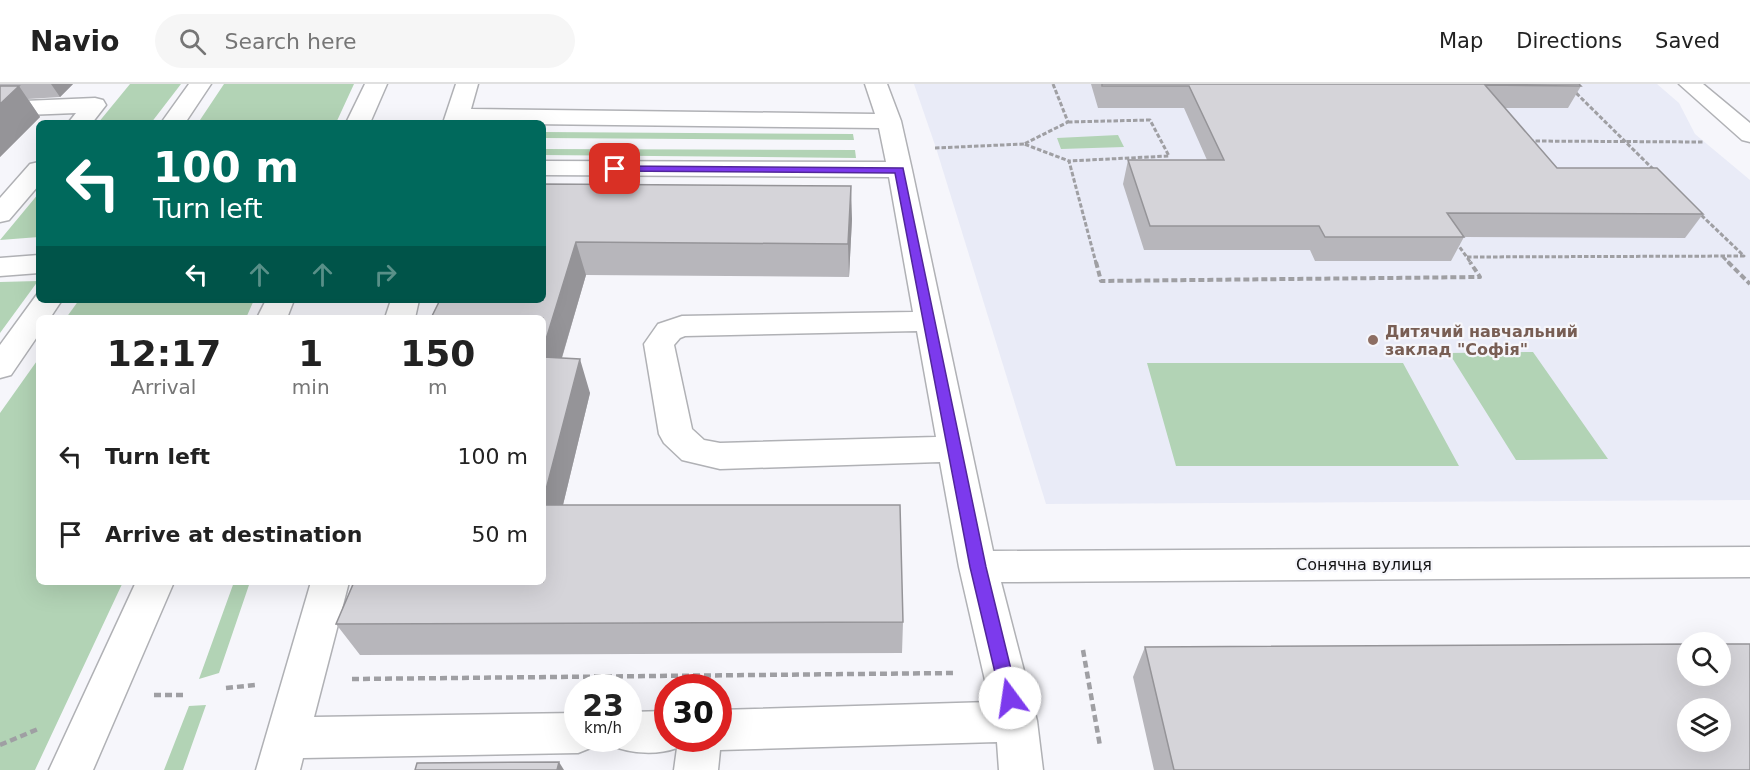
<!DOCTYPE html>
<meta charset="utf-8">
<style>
:root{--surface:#fff;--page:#f6f6f6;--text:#222;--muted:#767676;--line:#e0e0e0}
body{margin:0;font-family:"DejaVu Sans",sans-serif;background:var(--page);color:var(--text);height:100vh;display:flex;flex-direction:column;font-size:22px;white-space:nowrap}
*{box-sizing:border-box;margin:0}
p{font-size:20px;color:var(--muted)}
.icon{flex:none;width:33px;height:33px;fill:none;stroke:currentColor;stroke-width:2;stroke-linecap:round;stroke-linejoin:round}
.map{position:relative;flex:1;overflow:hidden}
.details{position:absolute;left:36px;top:231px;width:510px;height:270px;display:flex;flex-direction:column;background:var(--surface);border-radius:9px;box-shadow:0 6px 24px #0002}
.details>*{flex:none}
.guide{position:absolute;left:36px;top:36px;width:510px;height:183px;border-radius:9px;box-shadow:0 6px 24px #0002;background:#00695c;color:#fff;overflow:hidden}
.tools{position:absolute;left:1677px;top:548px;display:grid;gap:12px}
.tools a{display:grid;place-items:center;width:54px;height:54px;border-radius:50%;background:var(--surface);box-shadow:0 6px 24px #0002;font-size:30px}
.speed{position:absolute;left:564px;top:590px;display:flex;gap:12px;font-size:30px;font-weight:700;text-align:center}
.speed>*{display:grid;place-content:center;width:78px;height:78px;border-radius:50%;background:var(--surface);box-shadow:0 6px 24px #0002;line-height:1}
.speed small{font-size:15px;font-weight:400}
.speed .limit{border:9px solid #d22;background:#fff;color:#111}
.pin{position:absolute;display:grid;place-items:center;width:51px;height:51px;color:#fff;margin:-26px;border-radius:12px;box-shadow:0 3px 9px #0006}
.me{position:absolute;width:66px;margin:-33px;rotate:346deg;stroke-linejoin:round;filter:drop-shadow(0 0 4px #0008)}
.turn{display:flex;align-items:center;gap:21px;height:126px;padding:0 18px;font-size:27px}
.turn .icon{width:78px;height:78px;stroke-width:2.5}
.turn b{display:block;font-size:42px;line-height:51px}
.lanes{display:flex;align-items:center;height:57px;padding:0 18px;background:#0003;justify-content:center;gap:30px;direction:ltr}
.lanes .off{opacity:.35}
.eta{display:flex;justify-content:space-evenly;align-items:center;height:102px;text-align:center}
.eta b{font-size:36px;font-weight:600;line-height:42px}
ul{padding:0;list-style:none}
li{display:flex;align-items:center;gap:18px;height:78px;padding:0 18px}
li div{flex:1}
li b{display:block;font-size:22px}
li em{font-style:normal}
header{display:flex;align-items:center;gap:36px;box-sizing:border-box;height:84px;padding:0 30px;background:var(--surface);border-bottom:2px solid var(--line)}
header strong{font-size:28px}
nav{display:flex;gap:33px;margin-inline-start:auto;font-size:21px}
.search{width:420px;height:54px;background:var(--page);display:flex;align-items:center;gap:15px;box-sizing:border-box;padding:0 21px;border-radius:33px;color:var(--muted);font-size:22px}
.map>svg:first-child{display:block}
.built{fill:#e9ebf7}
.green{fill:#b2d3b5}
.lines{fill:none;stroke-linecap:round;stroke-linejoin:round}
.minor-casing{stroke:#b0b1b5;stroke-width:3}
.path-far2{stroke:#9f9fa3;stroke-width:3;stroke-dasharray:4.5 2;stroke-linecap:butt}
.path-far1{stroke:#9f9fa3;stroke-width:4;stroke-dasharray:6 3;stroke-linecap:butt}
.path{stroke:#9f9fa3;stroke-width:4.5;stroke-dasharray:7 4;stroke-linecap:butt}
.minor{fill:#fff;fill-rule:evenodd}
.wall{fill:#b7b6bb}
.shaded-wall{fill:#959498}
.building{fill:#d5d4d9;stroke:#959498;stroke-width:1.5;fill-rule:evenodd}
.route{fill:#7c3aed;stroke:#51269a;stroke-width:1.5}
.education-dot{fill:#8d6e63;stroke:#f6f6fb;stroke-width:2}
.labels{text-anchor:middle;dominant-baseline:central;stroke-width:4.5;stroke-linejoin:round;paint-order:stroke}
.education-label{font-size:16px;font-weight:bold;fill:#785e54;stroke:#f6f6fb;text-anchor:start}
.street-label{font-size:16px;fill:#141415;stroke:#f6f6fb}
</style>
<header>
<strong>Navio</strong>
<div class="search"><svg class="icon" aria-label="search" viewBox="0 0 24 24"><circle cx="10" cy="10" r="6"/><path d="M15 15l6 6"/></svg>Search here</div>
<nav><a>Map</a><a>Directions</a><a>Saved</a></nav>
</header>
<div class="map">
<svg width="1750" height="686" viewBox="0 0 1750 686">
<rect width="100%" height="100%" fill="#f6f6fb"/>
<path class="built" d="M 914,0 L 1657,0 L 1679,19 L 1695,50 L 1750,96 L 1750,416 L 1046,420 L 936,64 Z"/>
<path class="green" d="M 130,0 L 181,0 L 151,39 L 98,39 Z
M 224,0 L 354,0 L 336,39 L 198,39 Z
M 543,48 L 853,50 L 854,56 L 543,54 Z
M 1118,51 L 1124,63 L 1061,65 L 1057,54 Z
M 543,65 L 855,66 L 856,74 L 543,71 Z
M 39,109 L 39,153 L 0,156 Z
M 38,197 L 0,249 L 0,198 Z
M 79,216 L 254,216 L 246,234 L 66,234 Z
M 1533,268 L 1608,375 L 1516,376 L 1449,269 Z
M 39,274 L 39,498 L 123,498 L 35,686 L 0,686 L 0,329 Z
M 1147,279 L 1403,279 L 1459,382 L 1176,382 Z
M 234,498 L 250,498 L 219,589 L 199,595 Z
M 206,621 L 183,686 L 164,686 L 189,622 Z"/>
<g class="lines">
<defs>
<path id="minor" d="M 189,0 L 211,0 L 185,39 L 161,39 Z
M 365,0 L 387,0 L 370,39 L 346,39 Z
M 456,0 L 478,0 L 471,25 L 875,30 L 865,0 L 887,0 L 901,37 L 912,86 L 993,467 L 1750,463 L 1750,493 L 1001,498 L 1037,637 L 1043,686 L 999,686 L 997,658 L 720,666 L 718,686 L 674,686 L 677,664 C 658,671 632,670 613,662 L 609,654 L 628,654 L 628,628 L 668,627 L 668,654 L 718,654 L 718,626 L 990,618 L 959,483 L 940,378 L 720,385 L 682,376 L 664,359 L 659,350 L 644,260 L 658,240 L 682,232 L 913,228 L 889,93 L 543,91 L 543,77 L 886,78 L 879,44 L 443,39 ZM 917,247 L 936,353 L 720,359 L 704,356 L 692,345 L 674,261 L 680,254 L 685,252 Z
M 1679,0 L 1703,0 L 1750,39 L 1750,58 L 1742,56 Z
M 95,14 L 103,16 L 106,21 L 92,39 L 68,39 L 76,29 L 0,32 L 0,18 Z
M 39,78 L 39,101 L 9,136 L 0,138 L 0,114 L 30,80 Z
M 39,171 L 39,189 L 0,192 L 0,174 Z
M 38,209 L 39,216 L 62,216 L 50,234 L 39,234 L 39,250 L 11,291 L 0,294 L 0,261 Z
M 266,216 L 294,216 L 287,234 L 257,234 Z
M 391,216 L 419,216 L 415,234 L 385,234 Z
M 136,498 L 174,498 L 93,686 L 49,686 Z
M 311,498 L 349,498 L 314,633 L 578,629 L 578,654 L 597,654 L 593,663 L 578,669 L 303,674 L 300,686 L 256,686 Z"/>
</defs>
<use href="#minor" class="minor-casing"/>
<path class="path-far2" d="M 1053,0 L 1068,38 L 1024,60 L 1069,77 L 1096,179
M 1567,0 L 1656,88
M 1068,38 L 1150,36 L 1169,72 L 1069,77
M 1529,57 L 1704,58
M 935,64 L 1024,60
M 1456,158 L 1471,179
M 1467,173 L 1744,172 L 1698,128
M 1723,173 L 1729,179"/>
<path class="path-far1" d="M 1096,178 L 1101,197 L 1480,193 L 1470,178
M 1728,178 L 1750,200"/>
<path class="path" d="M 1083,566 L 1100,662
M 352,595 L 956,589
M 226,604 L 255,601
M 154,611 L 184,611
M 0,661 L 38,645"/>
<use href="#minor" class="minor"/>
</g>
<path class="wall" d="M 0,0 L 73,0 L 60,13 L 28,15 L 40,33 L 0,73 Z
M 1091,0 L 1579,0 L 1581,2 L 1568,24 L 1505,24 L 1557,84 L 1703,130 L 1685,154 L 1464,153 L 1451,177 L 1315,177 L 1310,166 L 1144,166 L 1123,100 L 1128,76 L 1207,76 L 1184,24 L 1098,24 Z
M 543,100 L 852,135 L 849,193 L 586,191 L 562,274 L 590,309 L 563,421 L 903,538 L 902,569 L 360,571 L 336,540 Z
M 1145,563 L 1750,686 L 1154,686 L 1133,593 Z"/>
<path class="shaded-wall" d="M 51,0 L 73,0 L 60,13 Z
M 19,2 L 40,33 L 0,73 L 0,20 Z
M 851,102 L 852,135 L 849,193 L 848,160 Z
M 576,158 L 586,191 L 552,307 L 543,281 L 543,265 Z
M 580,275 L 590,309 L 555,454 L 543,424 L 543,417 Z
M 559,678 L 564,686 L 557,686 Z"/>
<path class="building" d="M 1102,0 L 1579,0 L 1581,2 L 1485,1 L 1557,84 L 1657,84 L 1703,130 L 1447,129 L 1464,153 L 1325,153 L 1319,142 L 1150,142 L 1128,76 L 1224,76 L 1189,2 L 1102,2 Z
M 0,2 L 19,2 L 0,20 Z
M 543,100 L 851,102 L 848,160 L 576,158 L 543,265 L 543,234 L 431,234 L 440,216 L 543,216 Z
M 543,273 L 580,275 L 543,417 Z
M 543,421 L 900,421 L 903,538 L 336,540 L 354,498 L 543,498 Z
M 1688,560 L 1688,591 L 1720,591 L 1720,560 L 1750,560 L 1750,686 L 1174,686 L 1145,563 ZM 1688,624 L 1720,624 L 1720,657 L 1688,657 Z
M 559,678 L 557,686 L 415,686 L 417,679 Z"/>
<path class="route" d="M 615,82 L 903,84 L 986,483 L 1018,614 L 1016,620 L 1010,622 L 1004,620 L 1001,614 L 970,483 L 895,89 L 611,87 L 610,85 Z"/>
<circle class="education-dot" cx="1373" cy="256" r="6"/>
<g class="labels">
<g class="education-label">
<text x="1385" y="247">Дитячий навчальний<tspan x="1385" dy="18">заклад "Софія"</tspan></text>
</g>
<g class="street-label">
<text x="1364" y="480">Сонячна вулиця</text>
</g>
</g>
</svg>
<div class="tools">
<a><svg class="icon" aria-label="search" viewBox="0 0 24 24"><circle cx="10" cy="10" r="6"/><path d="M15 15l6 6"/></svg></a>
<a><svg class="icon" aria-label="layers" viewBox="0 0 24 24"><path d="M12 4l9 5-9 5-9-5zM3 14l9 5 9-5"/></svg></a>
</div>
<div class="speed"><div>23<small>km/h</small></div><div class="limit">30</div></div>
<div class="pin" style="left:615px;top:85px;background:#d93025"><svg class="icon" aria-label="arrive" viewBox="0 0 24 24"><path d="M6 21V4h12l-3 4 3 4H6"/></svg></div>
<svg class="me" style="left:1010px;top:614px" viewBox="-20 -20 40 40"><circle r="19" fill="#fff"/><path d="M0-13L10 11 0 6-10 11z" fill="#7c3aed"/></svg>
<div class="guide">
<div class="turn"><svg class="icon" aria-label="left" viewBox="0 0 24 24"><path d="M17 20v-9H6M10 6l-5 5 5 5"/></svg><div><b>100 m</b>Turn left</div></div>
<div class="lanes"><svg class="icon" aria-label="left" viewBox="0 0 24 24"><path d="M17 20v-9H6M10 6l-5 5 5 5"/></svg><svg class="icon off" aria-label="ahead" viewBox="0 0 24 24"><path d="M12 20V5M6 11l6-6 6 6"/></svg><svg class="icon off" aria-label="ahead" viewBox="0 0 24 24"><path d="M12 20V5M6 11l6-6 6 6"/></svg><svg class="icon off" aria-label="right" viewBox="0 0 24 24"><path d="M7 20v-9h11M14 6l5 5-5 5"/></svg></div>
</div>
<section class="details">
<div class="eta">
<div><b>12:17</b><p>Arrival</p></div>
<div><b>1</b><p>min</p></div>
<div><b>150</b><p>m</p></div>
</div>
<ul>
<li><svg class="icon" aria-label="left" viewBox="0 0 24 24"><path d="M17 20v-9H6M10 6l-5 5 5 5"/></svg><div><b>Turn left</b></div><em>100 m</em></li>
<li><svg class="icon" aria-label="arrive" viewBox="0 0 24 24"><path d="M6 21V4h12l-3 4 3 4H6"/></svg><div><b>Arrive at destination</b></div><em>50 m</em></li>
</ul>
</section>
</div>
